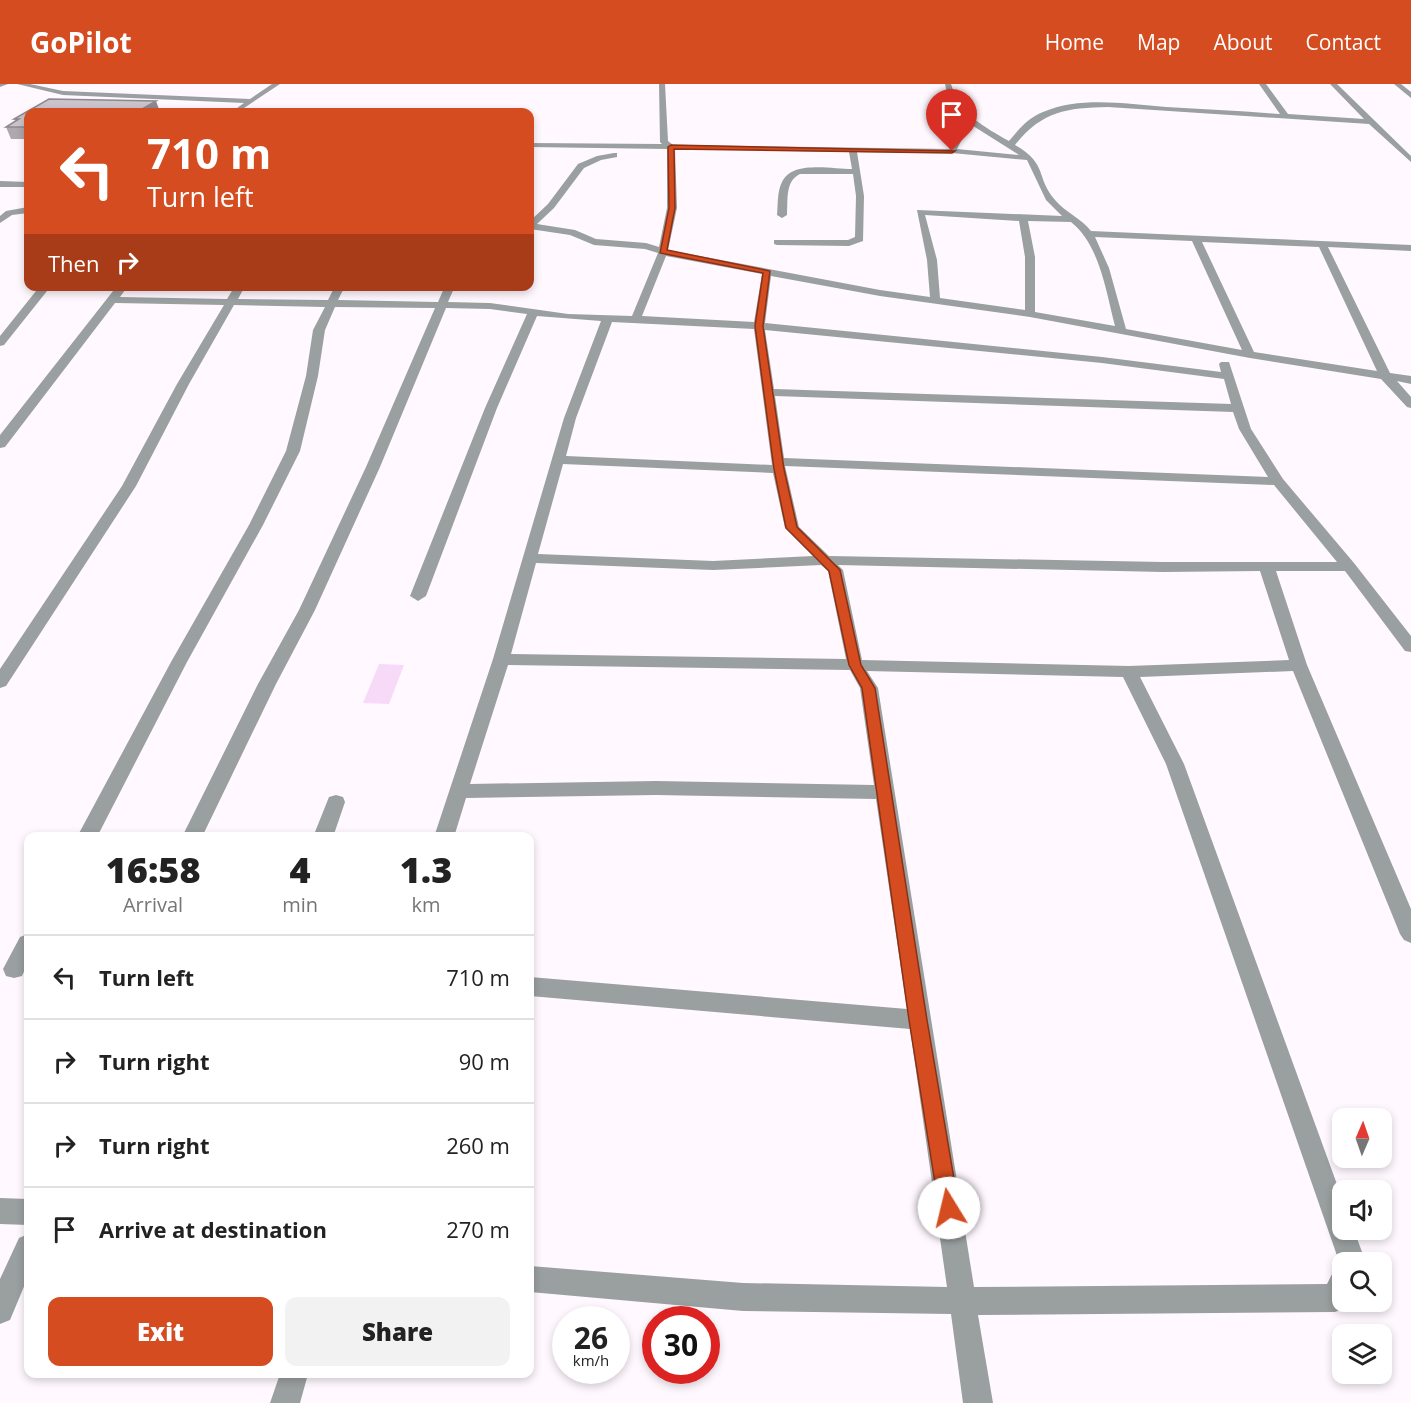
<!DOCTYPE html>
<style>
:root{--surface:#fff;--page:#f2f2f2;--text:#222;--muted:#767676;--line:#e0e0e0;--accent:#d44c1f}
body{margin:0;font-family:"Open Sans",sans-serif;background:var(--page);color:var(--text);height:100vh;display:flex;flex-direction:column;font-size:22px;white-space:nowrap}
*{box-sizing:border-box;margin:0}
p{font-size:20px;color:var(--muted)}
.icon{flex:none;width:33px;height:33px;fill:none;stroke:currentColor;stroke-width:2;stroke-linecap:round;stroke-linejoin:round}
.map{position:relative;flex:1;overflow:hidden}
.details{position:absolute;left:24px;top:748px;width:510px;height:546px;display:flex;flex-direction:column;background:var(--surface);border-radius:12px;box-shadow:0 3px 9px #0003}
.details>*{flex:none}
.guide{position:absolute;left:24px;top:24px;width:510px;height:183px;border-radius:12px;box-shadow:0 3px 9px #0003;background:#d44c1f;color:#fff;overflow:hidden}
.needle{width:39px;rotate:2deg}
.tools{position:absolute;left:1332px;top:1024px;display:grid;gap:12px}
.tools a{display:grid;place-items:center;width:60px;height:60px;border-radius:12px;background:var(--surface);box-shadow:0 3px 9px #0003;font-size:30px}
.speed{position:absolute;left:552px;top:1222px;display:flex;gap:12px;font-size:30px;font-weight:700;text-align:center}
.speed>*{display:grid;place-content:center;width:78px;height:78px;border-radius:50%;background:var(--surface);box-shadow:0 3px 9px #0003;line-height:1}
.speed small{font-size:15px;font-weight:400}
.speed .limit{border:9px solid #d22;background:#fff;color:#111}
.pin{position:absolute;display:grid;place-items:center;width:51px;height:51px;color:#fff;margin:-62px -26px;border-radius:50% 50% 50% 0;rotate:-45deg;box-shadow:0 0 6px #0007}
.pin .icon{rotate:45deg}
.me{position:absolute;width:66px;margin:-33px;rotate:351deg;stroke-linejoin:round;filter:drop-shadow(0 0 4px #0008)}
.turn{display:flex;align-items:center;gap:21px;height:126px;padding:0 24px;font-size:27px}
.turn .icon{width:78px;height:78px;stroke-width:2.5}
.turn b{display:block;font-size:42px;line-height:51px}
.then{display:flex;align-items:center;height:57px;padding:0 24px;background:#0003;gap:12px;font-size:22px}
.eta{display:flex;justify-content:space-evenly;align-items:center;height:102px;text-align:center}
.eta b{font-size:36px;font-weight:800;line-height:42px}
.action{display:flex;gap:12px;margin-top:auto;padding:12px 24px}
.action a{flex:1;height:69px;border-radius:12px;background:var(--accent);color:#fff;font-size:24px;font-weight:800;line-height:69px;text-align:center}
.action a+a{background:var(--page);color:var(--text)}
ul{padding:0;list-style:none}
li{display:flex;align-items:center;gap:18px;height:84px;padding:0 24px;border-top:2px solid var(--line)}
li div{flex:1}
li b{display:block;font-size:22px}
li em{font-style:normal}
header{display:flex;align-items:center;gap:36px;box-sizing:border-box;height:84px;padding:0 30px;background:var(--accent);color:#fff}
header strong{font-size:28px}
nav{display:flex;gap:33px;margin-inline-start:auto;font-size:21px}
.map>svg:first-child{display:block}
.green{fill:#f6daf7}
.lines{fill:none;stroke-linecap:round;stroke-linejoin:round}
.minor{fill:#9a9fa0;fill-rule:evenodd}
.wall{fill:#afa9af}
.shaded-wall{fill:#8e898f}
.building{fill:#cbc4cc;stroke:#8e898f;stroke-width:1.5}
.route{fill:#d44c1f;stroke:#8a3114;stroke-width:1.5}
</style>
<header>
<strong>GoPilot</strong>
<nav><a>Home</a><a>Map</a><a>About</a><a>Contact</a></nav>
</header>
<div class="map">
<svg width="1411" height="1319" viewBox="0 0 1411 1319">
<rect width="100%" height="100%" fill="#fff8ff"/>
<path class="green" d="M 379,580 L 404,581 L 389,620 L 363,619 Z"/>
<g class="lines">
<path class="minor" d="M 0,0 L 8,0 L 0,3 Z
M 17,0 L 30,0 L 63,7 L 250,15 L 272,0 L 280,0 L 241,26 L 237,24 L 244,19 L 63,11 Z
M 659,0 L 665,0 L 668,57 L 673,61 L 949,65 L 965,35 L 948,13 L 945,0 L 951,0 C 960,30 984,43 1009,57 C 1019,45 1028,34 1043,28 C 1081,12 1126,20 1166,23 C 1204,25 1242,27 1280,30 L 1259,0 L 1266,0 L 1288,30 L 1364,35 L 1330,0 L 1337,0 L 1411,72 L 1411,78 L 1369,40 L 1108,23 C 1066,24 1042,27 1015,61 C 1049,81 1035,93 1055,116 C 1066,129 1081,134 1091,147 L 1411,161 L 1411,167 L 1328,163 L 1390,289 L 1411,292 L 1411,300 L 1397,297 L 1411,313 L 1411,324 L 1407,323 L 1381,295 L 1250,274 L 1030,233 L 880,212 L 771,192 L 765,239 L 1102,273 L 1221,288 L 1219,280 L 1221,278 L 1229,278 L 1251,345 L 1283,395 L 1354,479 L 1411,552 L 1411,568 L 1405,567 L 1345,487 L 1276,487 L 1307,581 L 1411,825 L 1411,859 L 1404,856 L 1400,850 L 1293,587 L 1140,593 L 1184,680 L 1342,1114 L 1342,1146 L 1354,1146 L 1366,1179 L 1342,1179 L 1342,1186 L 1166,680 L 1123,593 L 867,587 L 878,604 L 974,1203 L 1327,1200 L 1332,1190 L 1342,1186 L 1342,1218 L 1347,1218 L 1345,1224 L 1335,1228 L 978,1231 L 993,1319 L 963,1319 L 951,1230 L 743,1227 L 530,1208 L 530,1182 L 743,1199 L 947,1203 L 910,945 L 530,912 L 530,893 L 907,925 L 876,715 L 656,711 L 466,714 L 454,753 L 434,753 L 493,575 L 564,334 L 601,237 L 537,232 L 497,324 L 426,512 L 418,517 L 410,512 L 485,324 L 527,230 L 490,225 L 446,224 L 380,383 L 315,526 L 276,600 L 202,753 L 182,753 L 258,600 L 299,526 L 366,383 L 435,224 L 335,223 L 325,246 L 318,292 L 300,367 L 263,441 L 187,578 L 97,753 L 77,753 L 171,578 L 249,441 L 286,367 L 306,292 L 313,246 L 325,223 L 234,221 L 189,300 L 136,402 L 6,602 L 0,604 L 0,585 L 122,402 L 177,300 L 224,221 L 115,219 L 5,363 L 0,364 L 0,351 L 117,202 L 128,202 L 120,213 L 227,215 L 235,202 L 245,202 L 238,215 L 328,216 L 335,202 L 345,202 L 338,216 L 438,218 L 445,202 L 455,202 L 448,218 L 490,219 L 568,230 L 632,232 L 658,169 L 645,165 L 594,161 L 570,151 L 530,145 L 530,137 L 548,120 L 578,80 L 597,72 L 614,69 L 617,69 L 617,73 L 601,76 L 584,84 L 554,124 L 537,140 L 575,146 L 596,155 L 646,159 L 659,163 L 667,124 L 667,65 L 530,63 L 530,59 L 662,60 L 660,58 ZM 970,40 L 1019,71 L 957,65 ZM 675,65 L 849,68 L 852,85 C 832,85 792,76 782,98 C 777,108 778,120 777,131 L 782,134 L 787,131 C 788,116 785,97 800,90 L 853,90 L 856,112 L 855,153 L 848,156 L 774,156 L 774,160 L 777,161 L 849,162 L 863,157 L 864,112 L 857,68 L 952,69 L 1027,76 L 1046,116 L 1062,132 L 917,126 L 927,176 L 930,213 L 880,206 L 668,166 L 677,124 ZM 925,131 L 1019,137 L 1025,173 L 1025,226 L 940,214 L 937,176 ZM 1028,137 L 1071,138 C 1100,161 1106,208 1115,242 L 1035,228 L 1035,173 ZM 1095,153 L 1192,157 L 1242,266 L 1126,245 L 1109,184 ZM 1202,158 L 1319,163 L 1377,287 L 1254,268 ZM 666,172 L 762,190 L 754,238 L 642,232 ZM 612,238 L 754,245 L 772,381 L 566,372 L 576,334 ZM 765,246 L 1102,279 L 1224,295 L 1231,320 L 774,305 ZM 775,312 L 1233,328 L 1239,345 L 1268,393 L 784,374 ZM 563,380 L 773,389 L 785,444 L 813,472 L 713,477 L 538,470 ZM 785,382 L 1274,401 L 1337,478 L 1163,478 L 829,472 L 799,443 ZM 536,479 L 713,486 L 821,481 L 828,487 L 846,575 L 511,570 ZM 838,481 L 1163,488 L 1260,487 L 1289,576 L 1129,582 L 862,576 L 843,486 ZM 508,581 L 850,586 L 860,604 L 874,701 L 656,697 L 470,700 Z
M 1394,0 L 1401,0 L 1411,8 L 1411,14 Z
M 0,97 L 28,98 L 28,103 L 0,103 Z
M 28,123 L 28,129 L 12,131 L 0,139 L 0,132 L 6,127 Z
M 40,202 L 51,202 L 4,261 L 0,262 L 0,252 Z
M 336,711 L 343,713 L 345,718 L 333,753 L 313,753 L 329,713 Z
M 28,850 L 28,879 L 22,892 L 14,894 L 6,892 L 3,885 L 20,853 Z
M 0,1114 L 28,1115 L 28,1141 L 0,1140 Z
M 28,1150 L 28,1193 L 10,1236 L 0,1240 L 0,1195 L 19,1154 Z
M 280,1290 L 308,1290 L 300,1319 L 270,1319 Z"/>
</g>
<path class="wall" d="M 28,28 L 28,55 L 11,55 L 6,43 L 15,37 L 14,35 Z"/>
<path class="shaded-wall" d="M 156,17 L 160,28 L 137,28 Z"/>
<path class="building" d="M 49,15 L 156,17 L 137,28 L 28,28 L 28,43 L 6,43 L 19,35 L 14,35 Z"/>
<path class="route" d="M 671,61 L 955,67 L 952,69 L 674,65 L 675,124 L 667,166 L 770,187 L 763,242 L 784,385 L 797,443 L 840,486 L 861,581 L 875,604 L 927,936 L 959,1124 L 956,1131 L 949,1133 L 942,1131 L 939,1124 L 909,936 L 862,604 L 849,581 L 829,487 L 786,444 L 774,385 L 755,242 L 763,189 L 660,169 L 669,124 L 668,63 Z"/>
</svg>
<div class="tools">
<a><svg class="needle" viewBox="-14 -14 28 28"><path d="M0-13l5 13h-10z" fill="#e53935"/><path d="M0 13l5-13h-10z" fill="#767676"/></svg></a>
<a><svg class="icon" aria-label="sound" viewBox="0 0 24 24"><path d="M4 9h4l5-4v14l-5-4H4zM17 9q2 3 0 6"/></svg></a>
<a><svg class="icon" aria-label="search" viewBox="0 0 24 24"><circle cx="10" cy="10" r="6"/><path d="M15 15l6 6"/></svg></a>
<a><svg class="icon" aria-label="layers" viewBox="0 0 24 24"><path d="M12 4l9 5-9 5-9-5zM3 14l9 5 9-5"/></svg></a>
</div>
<div class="speed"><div>26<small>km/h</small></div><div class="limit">30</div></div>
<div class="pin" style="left:952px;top:67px;background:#d93025"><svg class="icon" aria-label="arrive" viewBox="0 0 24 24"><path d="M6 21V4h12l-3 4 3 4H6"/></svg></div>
<svg class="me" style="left:949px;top:1124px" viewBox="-20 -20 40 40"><circle r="19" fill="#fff"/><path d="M0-13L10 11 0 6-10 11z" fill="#d44c1f"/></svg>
<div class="guide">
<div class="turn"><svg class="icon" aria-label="left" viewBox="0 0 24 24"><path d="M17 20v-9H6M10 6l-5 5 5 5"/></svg><div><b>710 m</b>Turn left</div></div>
<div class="then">Then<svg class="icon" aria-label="right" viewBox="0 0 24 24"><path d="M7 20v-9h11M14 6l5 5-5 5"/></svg></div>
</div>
<section class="details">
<div class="eta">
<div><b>16:58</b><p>Arrival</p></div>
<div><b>4</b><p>min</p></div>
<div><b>1.3</b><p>km</p></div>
</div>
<ul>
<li><svg class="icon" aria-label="left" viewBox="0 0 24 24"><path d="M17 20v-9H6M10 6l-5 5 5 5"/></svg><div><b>Turn left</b></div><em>710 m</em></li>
<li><svg class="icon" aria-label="right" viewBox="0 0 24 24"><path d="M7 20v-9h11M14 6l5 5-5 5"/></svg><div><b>Turn right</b></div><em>90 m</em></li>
<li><svg class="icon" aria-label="right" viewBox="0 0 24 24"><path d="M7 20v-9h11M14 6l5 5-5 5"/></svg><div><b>Turn right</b></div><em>260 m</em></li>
<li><svg class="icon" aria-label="arrive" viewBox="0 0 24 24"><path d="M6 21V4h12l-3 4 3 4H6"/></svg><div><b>Arrive at destination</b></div><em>270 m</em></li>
</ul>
<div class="action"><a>Exit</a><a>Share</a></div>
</section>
</div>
